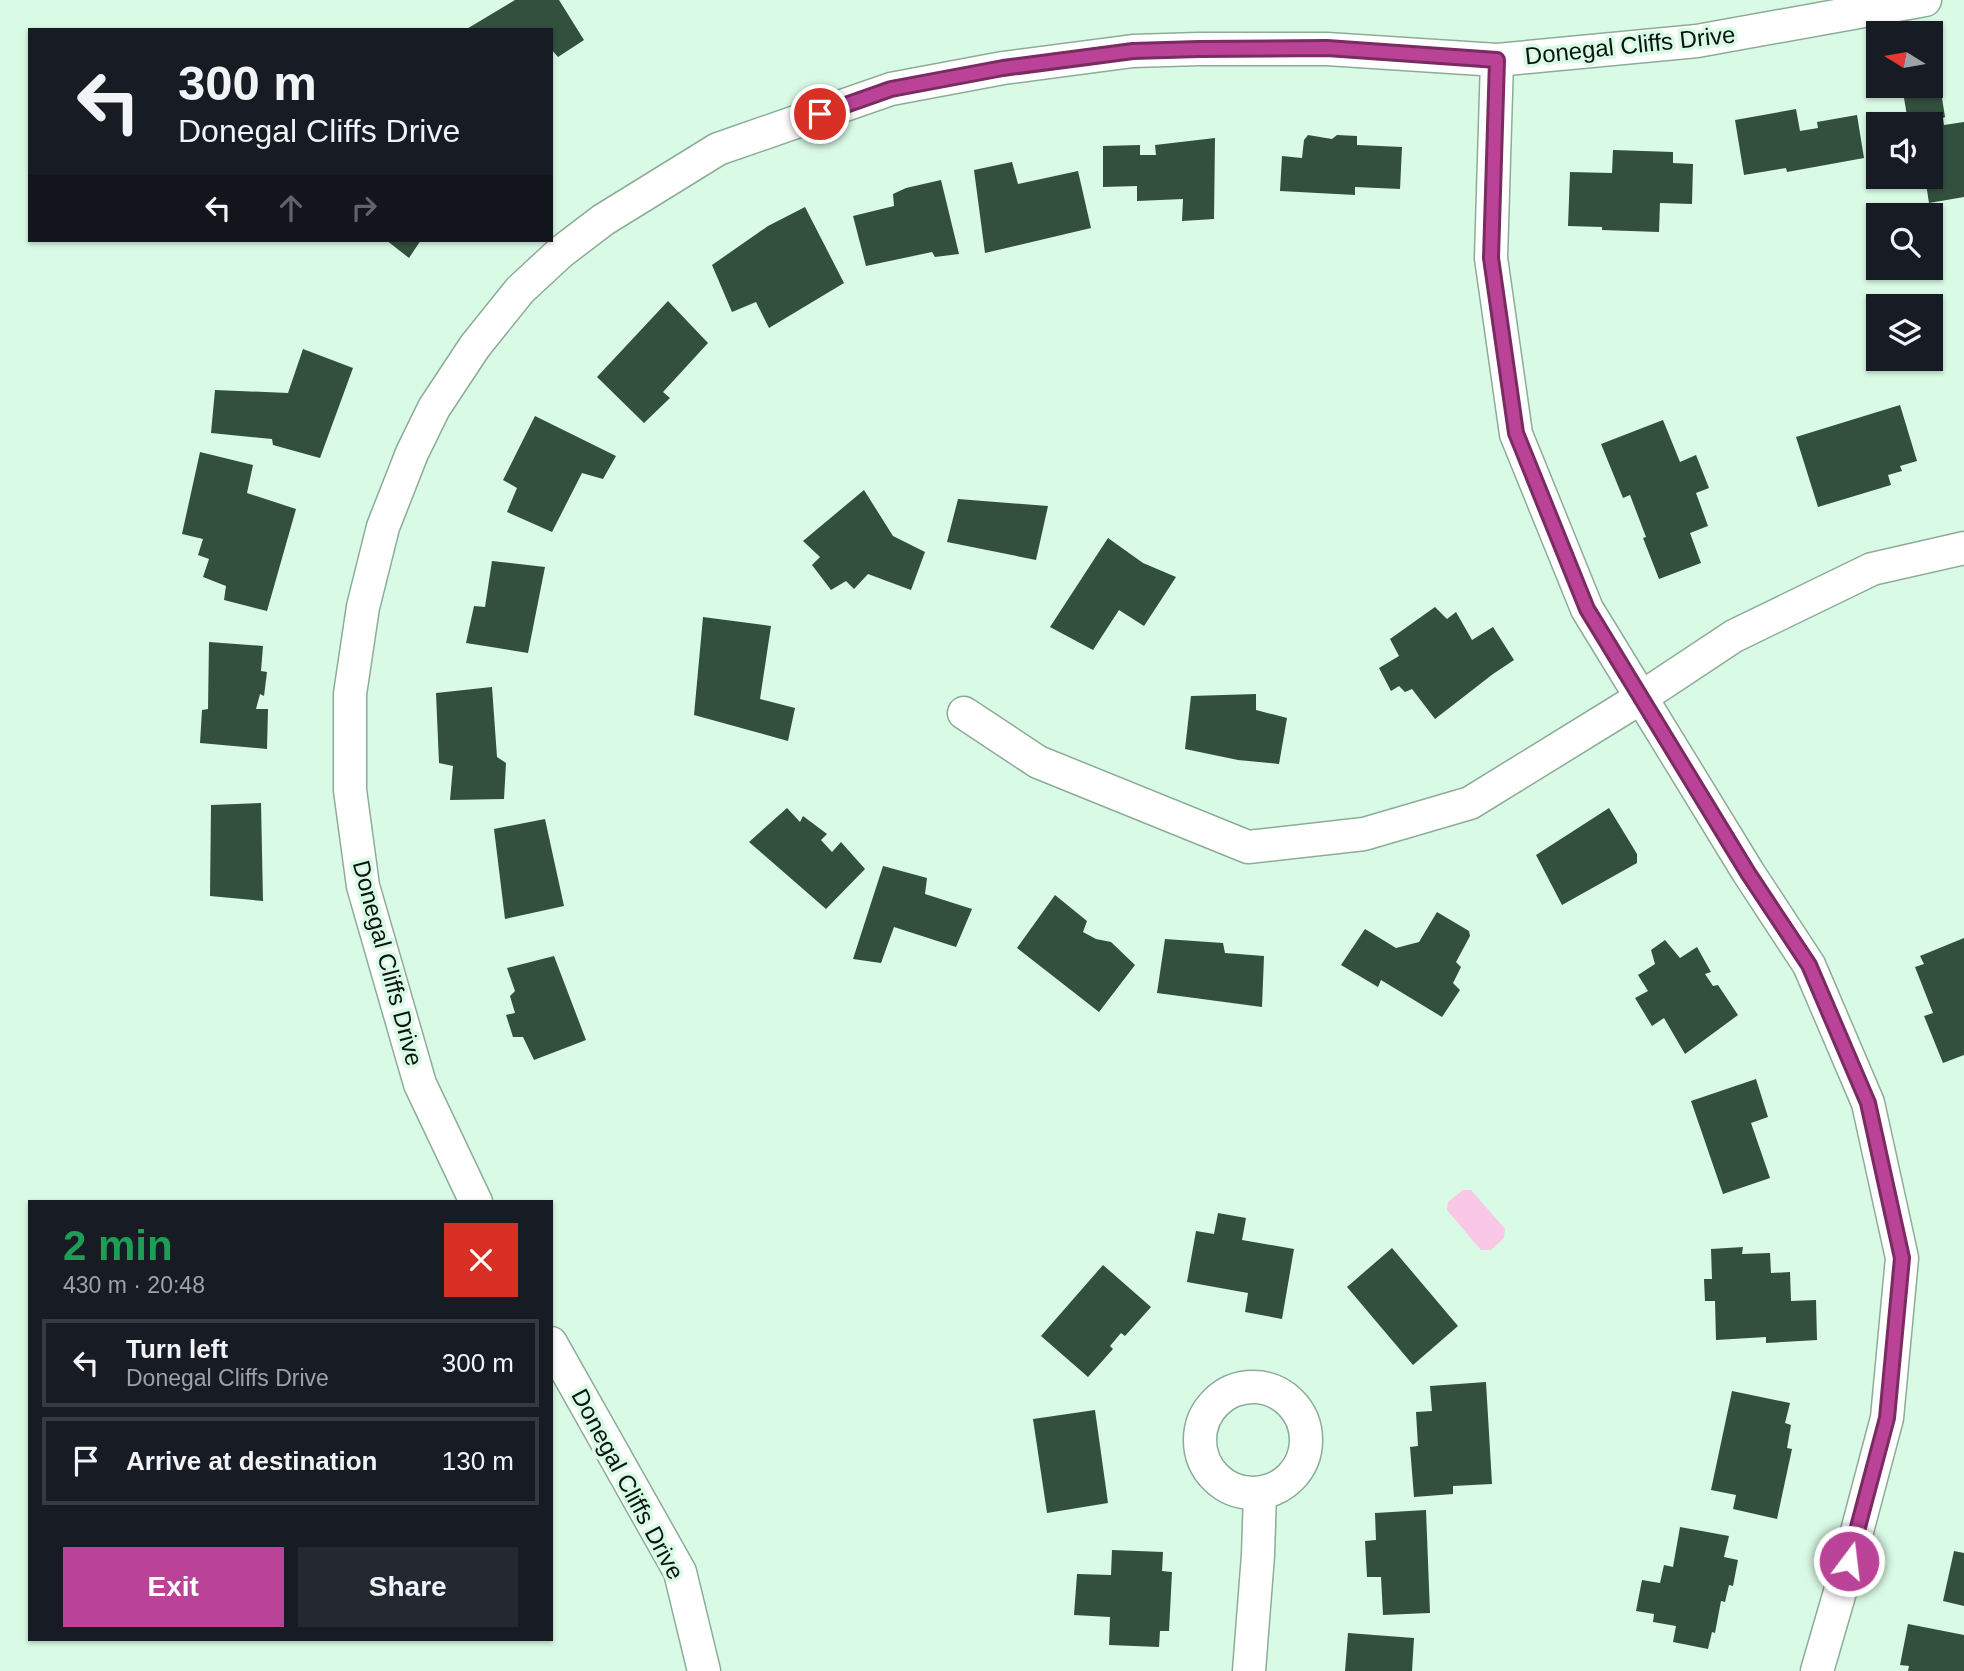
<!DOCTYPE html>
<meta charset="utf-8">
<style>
:root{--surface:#171b24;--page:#242831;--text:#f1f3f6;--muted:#9ea1a6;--line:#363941;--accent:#ba4297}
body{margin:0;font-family:Helvetica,sans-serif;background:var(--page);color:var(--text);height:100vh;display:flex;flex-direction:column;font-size:26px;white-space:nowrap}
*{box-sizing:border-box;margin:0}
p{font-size:23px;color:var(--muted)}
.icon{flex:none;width:38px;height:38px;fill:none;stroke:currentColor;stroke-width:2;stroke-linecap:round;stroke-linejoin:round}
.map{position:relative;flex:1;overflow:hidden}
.panel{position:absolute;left:28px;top:1200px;width:525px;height:441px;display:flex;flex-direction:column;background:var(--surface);border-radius:0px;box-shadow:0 2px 5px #0004}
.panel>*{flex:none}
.banner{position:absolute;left:28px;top:28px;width:525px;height:214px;border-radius:0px;box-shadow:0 2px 5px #0004;background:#171b24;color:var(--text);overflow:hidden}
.needle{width:46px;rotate:281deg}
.tools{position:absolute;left:1866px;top:21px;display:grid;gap:14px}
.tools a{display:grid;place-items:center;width:77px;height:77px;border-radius:0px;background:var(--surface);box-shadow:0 2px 5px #0004;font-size:35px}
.pin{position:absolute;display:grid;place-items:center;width:60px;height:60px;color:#fff;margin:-30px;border:4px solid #fff;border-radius:50%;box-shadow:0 2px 7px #0007}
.me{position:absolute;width:77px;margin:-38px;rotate:15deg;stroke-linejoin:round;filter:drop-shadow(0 0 5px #0008)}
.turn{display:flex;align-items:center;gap:24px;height:147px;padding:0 35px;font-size:32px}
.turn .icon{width:91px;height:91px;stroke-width:2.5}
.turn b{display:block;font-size:49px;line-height:60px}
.lanes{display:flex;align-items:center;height:66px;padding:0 35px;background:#0003;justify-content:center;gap:35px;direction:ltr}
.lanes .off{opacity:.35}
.round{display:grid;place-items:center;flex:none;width:74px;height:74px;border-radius:0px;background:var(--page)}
.summary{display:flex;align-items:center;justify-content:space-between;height:119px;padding:0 35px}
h1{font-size:42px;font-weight:800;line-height:52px;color:#1e9e55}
.button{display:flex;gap:14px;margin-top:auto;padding:14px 35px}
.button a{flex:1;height:80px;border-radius:0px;background:var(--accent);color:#fff;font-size:28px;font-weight:800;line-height:80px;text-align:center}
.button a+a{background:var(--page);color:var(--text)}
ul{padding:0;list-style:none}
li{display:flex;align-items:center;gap:21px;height:88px;margin:0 14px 10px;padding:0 21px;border:4px solid var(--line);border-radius:0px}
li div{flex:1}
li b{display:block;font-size:26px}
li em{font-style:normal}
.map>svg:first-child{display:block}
.water{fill:#fac7e7}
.building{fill:#334f3e}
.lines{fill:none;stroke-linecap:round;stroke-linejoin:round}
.street-casing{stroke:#8dac98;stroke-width:35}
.street{stroke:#fff;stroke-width:32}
.route-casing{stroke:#792b62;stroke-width:18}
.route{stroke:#ba4297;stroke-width:12}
.labels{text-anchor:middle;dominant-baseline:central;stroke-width:7;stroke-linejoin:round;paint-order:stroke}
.street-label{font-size:24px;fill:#0a150e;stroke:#d9fae5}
</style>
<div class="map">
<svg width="1964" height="1671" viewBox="0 0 1964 1671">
<rect width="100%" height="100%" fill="#d9fae5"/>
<path class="water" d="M 1463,1190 L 1471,1190 L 1505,1229 L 1504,1238 L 1491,1250 L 1481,1250 L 1447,1210 L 1448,1202 Z"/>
<path class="building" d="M 515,0 L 559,0 L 584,40 L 558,57 L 551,49 L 551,30 L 465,30 Z
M 1939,79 L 1945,117 L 1943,118 L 1944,125 L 1964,122 L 1964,197 L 1929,203 L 1925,177 L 1930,177 L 1930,124 L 1916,124 L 1916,121 L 1908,122 L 1902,86 L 1930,86 L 1930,80 Z
M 1796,109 L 1800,131 L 1818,128 L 1817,122 L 1857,115 L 1864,158 L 1787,172 L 1786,168 L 1744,175 L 1735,120 Z
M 1308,135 L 1332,139 L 1337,135 L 1357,136 L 1357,145 L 1402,147 L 1400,189 L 1355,187 L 1355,195 L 1280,191 L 1282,156 L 1302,158 L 1304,140 Z
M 1215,138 L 1214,219 L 1182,221 L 1183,199 L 1137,201 L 1137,186 L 1103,187 L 1103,146 L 1140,145 L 1140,155 L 1156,155 L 1155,145 Z
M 1613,150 L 1673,152 L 1673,163 L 1693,164 L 1692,204 L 1660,203 L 1659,232 L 1602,230 L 1602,227 L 1568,226 L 1570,172 L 1612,173 Z
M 1012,162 L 1018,184 L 1078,171 L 1091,228 L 985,253 L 974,170 Z
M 941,180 L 959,254 L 935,257 L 932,252 L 866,266 L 853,216 L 894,206 L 893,194 L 906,188 Z
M 805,207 L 844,283 L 769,328 L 756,302 L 732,312 L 712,265 L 768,226 Z
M 386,240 L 421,240 L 409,258 Z
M 668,301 L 708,343 L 663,392 L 670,398 L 644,423 L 597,377 Z
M 303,349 L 353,368 L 320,458 L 273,445 L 272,439 L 211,433 L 215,390 L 288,393 Z
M 1900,405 L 1917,461 L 1900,466 L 1902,471 L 1888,475 L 1891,485 L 1818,507 L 1796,437 Z
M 535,416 L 616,456 L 603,479 L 582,473 L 552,532 L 507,512 L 517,488 L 503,480 Z
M 1663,420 L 1680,462 L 1696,455 L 1709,488 L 1696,493 L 1708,526 L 1690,533 L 1701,563 L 1659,579 L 1643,538 L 1646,537 L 1630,495 L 1623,498 L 1601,444 Z
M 200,452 L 253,465 L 247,493 L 296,509 L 267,611 L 224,600 L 226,586 L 203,577 L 209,559 L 198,555 L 203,539 L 182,534 Z
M 864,490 L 893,536 L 925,552 L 911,590 L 868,574 L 854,589 L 846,581 L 831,590 L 812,565 L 820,557 L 803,541 Z
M 958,499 L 1048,506 L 1036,560 L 947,542 Z
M 1108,538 L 1143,563 L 1176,577 L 1144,626 L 1119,610 L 1093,650 L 1050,627 Z
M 492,561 L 545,567 L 528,653 L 466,643 L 474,606 L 485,607 Z
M 1435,607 L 1447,619 L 1456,612 L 1472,640 L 1493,627 L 1514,660 L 1493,674 L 1435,719 L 1412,689 L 1405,692 L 1399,686 L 1391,691 L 1379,668 L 1399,656 L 1390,639 Z
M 703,617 L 771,626 L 760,699 L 795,708 L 788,741 L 694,715 Z
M 209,642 L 263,646 L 261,671 L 267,672 L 264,696 L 260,694 L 256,709 L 268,709 L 267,749 L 200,743 L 202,710 L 208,709 Z
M 492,687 L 497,757 L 506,763 L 504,799 L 450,800 L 453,766 L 439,763 L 436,693 Z
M 1256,694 L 1256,710 L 1287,718 L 1279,764 L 1238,760 L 1185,749 L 1191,696 Z
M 261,803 L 263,901 L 210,896 L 211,805 Z
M 787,808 L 800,822 L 803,816 L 827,834 L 821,840 L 832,852 L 841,842 L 865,869 L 826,909 L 749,842 Z
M 1609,808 L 1637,854 L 1637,863 L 1562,905 L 1536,855 Z
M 545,819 L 564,906 L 505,919 L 494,829 Z
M 883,866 L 927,878 L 925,894 L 972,909 L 956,947 L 894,927 L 881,963 L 853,959 Z
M 1055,895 L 1087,921 L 1083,932 L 1096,939 L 1111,942 L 1135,965 L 1099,1012 L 1017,948 Z
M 1437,912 L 1469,931 L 1470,936 L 1456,962 L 1461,967 L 1453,983 L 1460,990 L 1442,1017 L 1381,980 L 1378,987 L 1341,965 L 1365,929 L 1396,948 L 1419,942 Z
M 1964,938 L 1964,1055 L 1943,1063 L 1924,1016 L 1933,1013 L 1915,967 L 1924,964 L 1920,956 Z
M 1165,939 L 1223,943 L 1225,953 L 1264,956 L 1262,1007 L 1157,993 Z
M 1665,940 L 1680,958 L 1697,947 L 1711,972 L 1705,974 L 1713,986 L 1718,985 L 1738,1015 L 1685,1054 L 1664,1018 L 1652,1026 L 1635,998 L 1648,991 L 1638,975 L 1655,964 L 1651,950 Z
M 554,956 L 586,1040 L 534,1060 L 523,1037 L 513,1037 L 506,1015 L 515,1013 L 510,996 L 515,991 L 507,968 Z
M 1756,1079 L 1768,1117 L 1751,1123 L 1770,1178 L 1723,1194 L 1691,1101 Z
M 1218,1213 L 1246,1218 L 1242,1240 L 1294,1249 L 1282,1319 L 1245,1312 L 1248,1293 L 1187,1282 L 1196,1231 L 1214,1234 Z
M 1743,1247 L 1742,1254 L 1770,1253 L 1771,1273 L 1790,1272 L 1791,1301 L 1816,1300 L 1817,1340 L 1766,1343 L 1766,1337 L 1716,1340 L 1715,1301 L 1705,1301 L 1704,1279 L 1712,1279 L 1711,1249 Z
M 1392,1248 L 1458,1326 L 1413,1365 L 1347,1287 Z
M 1103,1265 L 1151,1307 L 1125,1336 L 1121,1333 L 1110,1346 L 1113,1349 L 1088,1377 L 1041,1336 Z
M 1486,1382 L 1492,1484 L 1453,1486 L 1453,1494 L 1414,1497 L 1410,1447 L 1418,1446 L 1416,1412 L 1432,1411 L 1430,1386 Z
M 1732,1391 L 1790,1403 L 1785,1423 L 1791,1425 L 1787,1448 L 1792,1449 L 1777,1519 L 1733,1509 L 1736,1495 L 1711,1490 Z
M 1095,1410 L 1108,1503 L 1047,1513 L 1033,1419 Z
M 1426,1510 L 1430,1613 L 1383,1615 L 1381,1577 L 1367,1577 L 1365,1541 L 1376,1540 L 1375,1513 Z
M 1680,1527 L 1729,1536 L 1724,1557 L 1738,1560 L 1733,1586 L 1729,1585 L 1725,1602 L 1721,1601 L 1715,1633 L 1712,1632 L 1708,1649 L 1673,1642 L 1676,1626 L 1653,1622 L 1654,1614 L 1636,1611 L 1642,1580 L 1660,1583 L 1664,1565 L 1673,1567 Z
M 1112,1550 L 1163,1552 L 1162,1571 L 1172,1572 L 1169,1631 L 1160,1631 L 1159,1647 L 1109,1645 L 1110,1617 L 1074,1615 L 1077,1574 L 1111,1575 Z
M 1954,1551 L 1964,1553 L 1964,1606 L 1943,1601 Z
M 1908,1624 L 1964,1635 L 1964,1671 L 1908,1671 L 1909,1666 L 1900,1665 Z
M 1348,1633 L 1414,1638 L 1412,1671 L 1345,1671 Z"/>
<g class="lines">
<defs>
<path id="street" d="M 1497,60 L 1491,258 L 1516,434 L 1587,609 L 1748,872 L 1809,965 L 1868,1103 L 1902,1258 L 1887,1418 L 1851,1554 L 1817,1671
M 964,713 L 1038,762 L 1248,847 L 1364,834 L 1470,803 L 1642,697 L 1734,636 L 1872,569 L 1964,548
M 476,1202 L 420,1084 L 363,886 L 350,790 L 350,694 L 363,607 L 383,527 L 412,453 L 434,408 L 475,346 L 520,290 L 561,252 L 603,220 L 718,149 L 891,89 L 1003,68 L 1133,51 L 1199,49 L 1327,49 L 1497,60 L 1697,41 L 1925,0
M 551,1343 L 680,1572 L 704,1671
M1200 1440a53 53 0 1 1 106 0a53 53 0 1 1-106 0Z
M 1249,1671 L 1258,1555 L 1260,1493"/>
</defs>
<use href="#street" class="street-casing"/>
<use href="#street" class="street"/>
</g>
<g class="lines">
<defs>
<path id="route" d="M 820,114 L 891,89 L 1003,68 L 1133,51 L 1199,49 L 1327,48 L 1497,60 L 1491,258 L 1516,433 L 1587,609 L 1748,873 L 1809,965 L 1868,1103 L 1902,1258 L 1887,1418 L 1849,1561"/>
</defs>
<use href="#route" class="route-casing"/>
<use href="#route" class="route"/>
</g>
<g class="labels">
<g class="street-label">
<text transform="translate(1630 45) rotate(-6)">Donegal Cliffs Drive</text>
<text transform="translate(388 963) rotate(75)">Donegal Cliffs Drive</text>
<text transform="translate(628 1484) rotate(62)">Donegal Cliffs Drive</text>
</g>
</g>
</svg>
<div class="tools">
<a><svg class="needle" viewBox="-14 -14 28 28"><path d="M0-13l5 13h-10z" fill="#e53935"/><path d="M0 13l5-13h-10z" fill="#9ea1a6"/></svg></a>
<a><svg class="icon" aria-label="sound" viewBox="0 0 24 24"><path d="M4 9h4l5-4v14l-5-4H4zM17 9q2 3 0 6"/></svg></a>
<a><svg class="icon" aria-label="search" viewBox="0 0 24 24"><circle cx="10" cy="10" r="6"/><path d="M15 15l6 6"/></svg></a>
<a><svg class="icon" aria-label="layers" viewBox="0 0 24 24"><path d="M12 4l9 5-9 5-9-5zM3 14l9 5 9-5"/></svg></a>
</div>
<div class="pin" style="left:820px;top:114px;background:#d93025"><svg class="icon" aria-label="arrive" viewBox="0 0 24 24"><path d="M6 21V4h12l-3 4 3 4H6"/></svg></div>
<svg class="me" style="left:1849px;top:1561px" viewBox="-20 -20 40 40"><circle r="17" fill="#ba4297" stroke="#fff" stroke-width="3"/><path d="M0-11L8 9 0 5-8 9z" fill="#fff"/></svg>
<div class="banner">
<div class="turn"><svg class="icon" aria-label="left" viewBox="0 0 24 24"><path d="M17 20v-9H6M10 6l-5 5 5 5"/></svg><div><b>300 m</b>Donegal Cliffs Drive</div></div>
<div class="lanes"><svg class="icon" aria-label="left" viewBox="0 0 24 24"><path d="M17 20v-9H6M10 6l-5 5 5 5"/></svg><svg class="icon off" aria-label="ahead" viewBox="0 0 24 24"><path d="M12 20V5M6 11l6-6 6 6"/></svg><svg class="icon off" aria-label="right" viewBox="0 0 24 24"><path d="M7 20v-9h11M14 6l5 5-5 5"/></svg></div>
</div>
<section class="panel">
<div class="summary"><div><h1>2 min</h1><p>430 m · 20:48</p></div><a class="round" style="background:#d93025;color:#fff"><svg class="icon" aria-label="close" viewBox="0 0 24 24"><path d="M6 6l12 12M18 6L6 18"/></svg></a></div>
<ul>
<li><svg class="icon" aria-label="left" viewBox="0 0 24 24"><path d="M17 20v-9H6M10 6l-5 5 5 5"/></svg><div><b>Turn left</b><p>Donegal Cliffs Drive</p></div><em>300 m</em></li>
<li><svg class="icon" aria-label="arrive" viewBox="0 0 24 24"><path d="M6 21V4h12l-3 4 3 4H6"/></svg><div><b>Arrive at destination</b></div><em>130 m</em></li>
</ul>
<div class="button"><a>Exit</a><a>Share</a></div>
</section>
</div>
